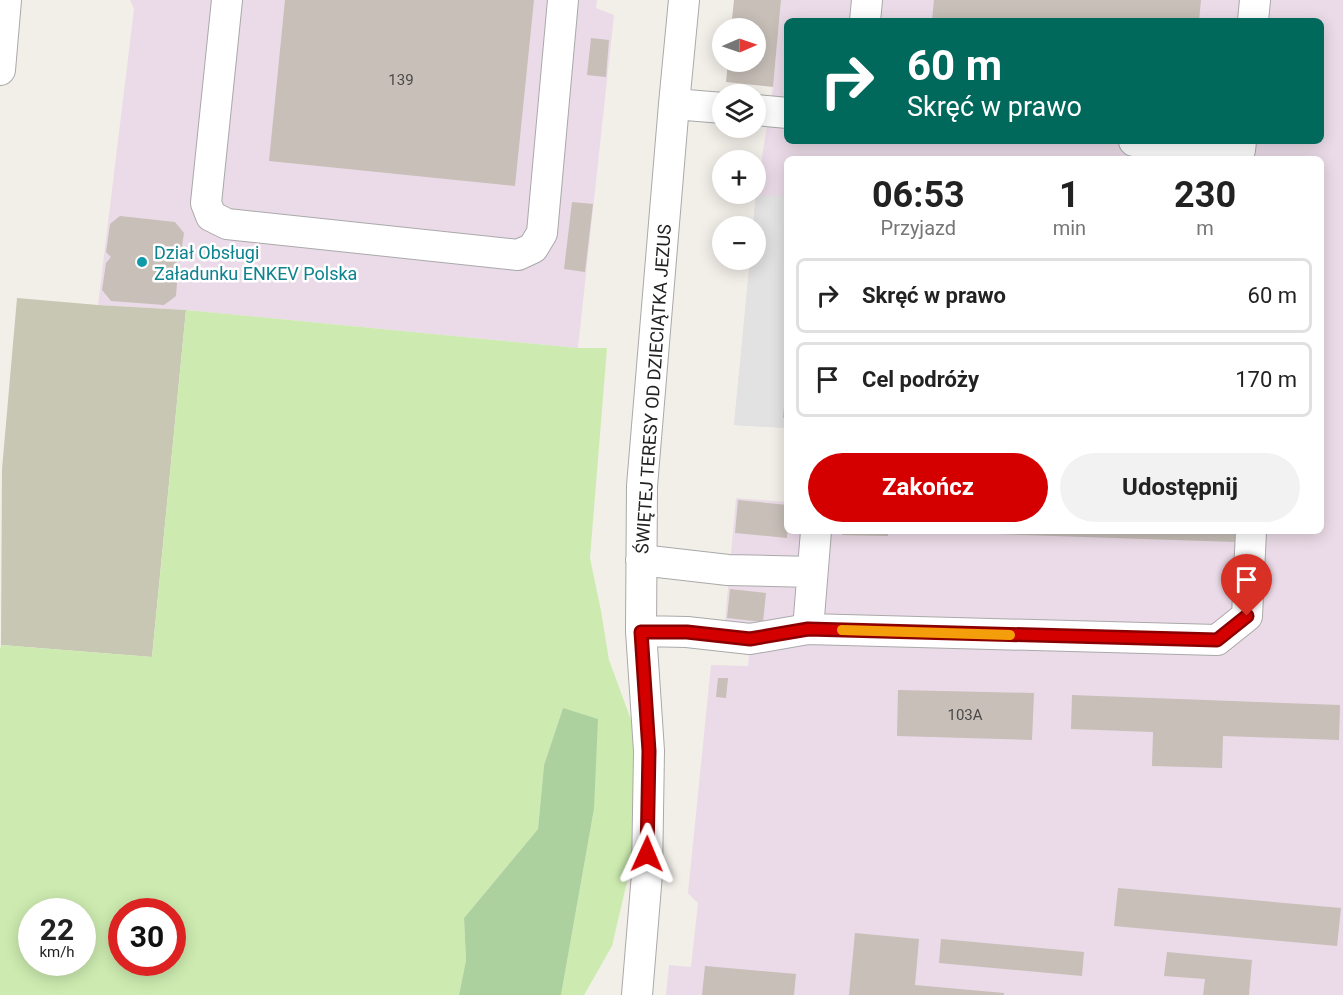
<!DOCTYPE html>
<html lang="pl">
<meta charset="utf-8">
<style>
:root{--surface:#fff;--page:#f2f2f2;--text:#222;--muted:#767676;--line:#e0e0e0;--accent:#d40000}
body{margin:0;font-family:Roboto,sans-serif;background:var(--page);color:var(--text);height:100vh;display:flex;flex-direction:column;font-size:22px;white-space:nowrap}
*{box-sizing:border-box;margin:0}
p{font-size:20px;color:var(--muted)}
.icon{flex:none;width:33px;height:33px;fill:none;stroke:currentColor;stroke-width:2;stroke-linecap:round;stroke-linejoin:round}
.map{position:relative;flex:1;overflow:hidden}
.sheet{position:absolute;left:784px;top:156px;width:540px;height:378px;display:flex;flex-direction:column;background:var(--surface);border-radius:9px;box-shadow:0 3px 15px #0003}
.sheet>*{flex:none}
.guide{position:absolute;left:784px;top:18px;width:540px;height:126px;border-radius:9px;box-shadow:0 3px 15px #0003;background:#00695c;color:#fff;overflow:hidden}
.needle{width:39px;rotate:88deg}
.buttons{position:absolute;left:712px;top:18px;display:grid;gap:12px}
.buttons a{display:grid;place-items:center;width:54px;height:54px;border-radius:50%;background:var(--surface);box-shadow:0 3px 15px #0003;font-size:30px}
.speed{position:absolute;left:18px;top:898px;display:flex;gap:12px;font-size:30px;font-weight:700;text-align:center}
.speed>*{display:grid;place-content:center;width:78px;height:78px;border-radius:50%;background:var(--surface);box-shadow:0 3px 15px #0003;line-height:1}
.speed small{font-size:15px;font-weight:400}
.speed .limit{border:9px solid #d22;background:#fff;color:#111}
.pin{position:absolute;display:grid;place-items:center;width:51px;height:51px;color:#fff;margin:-62px -26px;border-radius:50% 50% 50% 0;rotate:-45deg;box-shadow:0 0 6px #0007}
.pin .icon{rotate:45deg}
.me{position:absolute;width:66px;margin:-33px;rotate:1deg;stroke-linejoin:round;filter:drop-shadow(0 0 4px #0008)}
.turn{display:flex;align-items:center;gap:21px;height:126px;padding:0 24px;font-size:27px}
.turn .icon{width:78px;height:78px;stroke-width:2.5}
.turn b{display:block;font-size:42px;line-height:51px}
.eta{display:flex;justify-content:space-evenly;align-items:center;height:102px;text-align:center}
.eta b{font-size:36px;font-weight:700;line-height:42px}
.cta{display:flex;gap:12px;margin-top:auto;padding:12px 24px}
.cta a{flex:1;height:69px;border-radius:36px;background:var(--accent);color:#fff;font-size:24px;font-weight:700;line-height:69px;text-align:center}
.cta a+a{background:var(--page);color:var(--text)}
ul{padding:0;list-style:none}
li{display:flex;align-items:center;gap:18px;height:75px;margin:0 12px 9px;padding:0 12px;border:3px solid var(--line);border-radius:9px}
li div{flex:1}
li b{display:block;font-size:22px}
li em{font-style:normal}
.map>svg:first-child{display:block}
.industrial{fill:#ebdbe8;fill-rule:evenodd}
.construction{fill:#c7c7b4}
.grass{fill:#cdebb0;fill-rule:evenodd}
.forest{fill:#add19e}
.parking{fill:#e2e2e2}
.building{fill:#c7bfb8}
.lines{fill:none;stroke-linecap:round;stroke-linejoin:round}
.minor-casing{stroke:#a9a9a9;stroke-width:32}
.minor{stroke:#fff;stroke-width:30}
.route-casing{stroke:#8a0000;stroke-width:15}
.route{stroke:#d40000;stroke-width:10}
.slow{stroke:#f59e0b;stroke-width:10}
.culture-dot{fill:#0f9aa8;stroke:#fff;stroke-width:2}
.labels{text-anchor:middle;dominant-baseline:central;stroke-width:5;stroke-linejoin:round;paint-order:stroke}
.number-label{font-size:15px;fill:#4b4948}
.culture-label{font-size:18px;fill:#0d838f;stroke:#fff;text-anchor:start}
.street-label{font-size:18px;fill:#222;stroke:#fff}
</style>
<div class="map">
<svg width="1343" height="995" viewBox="0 0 1343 995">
<rect width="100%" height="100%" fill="#f2efe9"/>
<path class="industrial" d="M 130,0 L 597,0 L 596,8 L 614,15 L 578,348 L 186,310 L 98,305 L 134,9 Z
M 781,0 L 1343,0 L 1343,995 L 666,995 L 669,965 L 691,967 L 698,903 L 688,893 L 711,665 L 748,666 L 752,624 L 725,621 L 736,498 L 787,502 L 788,531 L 1322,531 L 1322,159 L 788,159 L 787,428 L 734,425 L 750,260 L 756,260 L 756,226 L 753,226 L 756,195 L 773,87 ZM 788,21 L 1322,21 L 1322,141 L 788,141 Z"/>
<path class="construction" d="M 17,298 L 98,305 L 186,310 L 152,657 L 1,645 L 2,469 Z"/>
<path class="grass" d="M 186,310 L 578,348 L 607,348 L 590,558 L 601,611 L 609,660 L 634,728 L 633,856 L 612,946 L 584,995 L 561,995 L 594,809 L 563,708 L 544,765 L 538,829 L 464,918 L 466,960 L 459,995 L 0,995 L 0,650 L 1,645 L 152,657 ZM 32,912 L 82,912 L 82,963 L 32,963 ZM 122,912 L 172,912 L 172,963 L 122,963 Z"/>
<path class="forest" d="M 563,708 L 598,719 L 594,809 L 561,995 L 459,995 L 466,960 L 464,918 L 538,829 L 544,765 Z"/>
<path class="parking" d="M 756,195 L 787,196 L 787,428 L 734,425 L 750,260 L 756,260 L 756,226 L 753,226 Z"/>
<path class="building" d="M 285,0 L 534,0 L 515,186 L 269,161 Z
M 734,0 L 781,0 L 773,87 L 726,82 L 728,62 L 756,62 L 756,28 L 731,28 Z
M 934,0 L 1201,0 L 1199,21 L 932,21 Z
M 591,38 L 609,40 L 606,77 L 587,75 Z
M 572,202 L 593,204 L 585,272 L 564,269 Z
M 120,216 L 175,222 L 184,233 L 180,260 L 174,264 L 178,270 L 176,296 L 164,305 L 111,301 L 102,290 L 106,263 L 111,257 L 106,252 L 110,224 Z
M 786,384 L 788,384 L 788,418 L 783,418 Z
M 738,500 L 788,505 L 787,538 L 735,533 Z
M 842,531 L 888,531 L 888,536 L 842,535 Z
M 966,531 L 1235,531 L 1235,542 L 966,533 Z
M 730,589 L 766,593 L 763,622 L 727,618 Z
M 718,678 L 728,678 L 726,698 L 716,697 Z
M 898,690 L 1034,693 L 1032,740 L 897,736 Z
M 1072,695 L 1340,705 L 1339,740 L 1223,736 L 1222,768 L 1152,766 L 1153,732 L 1071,729 Z
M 1118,888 L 1341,908 L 1337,946 L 1114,926 Z
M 855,933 L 919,939 L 915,985 L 1004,993 L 1004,995 L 849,995 Z
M 941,939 L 1084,952 L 1082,976 L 939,963 Z
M 1167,952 L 1252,960 L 1249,995 L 1203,995 L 1205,979 L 1164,976 Z
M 705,966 L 796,974 L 794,995 L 702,995 Z"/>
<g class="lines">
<defs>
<path id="minor" d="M 227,0 L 206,203 L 211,216 L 227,224 L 518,255 L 533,248 L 542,233 L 563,0
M 865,21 L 867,0
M 1253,21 L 1255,0
M 0,70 L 6,0
M 674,104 L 723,108
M 756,110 L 788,113
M 1134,141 L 1240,150 L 1241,141
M 641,560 L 728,570 L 812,572
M 808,629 L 816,531
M 641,631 L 687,632 L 750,639 L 808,629 L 1217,640 L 1247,616 L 1251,531
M 637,995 L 647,874 L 649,751 L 641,631 L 642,486 L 674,104 L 684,0"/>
</defs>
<use href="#minor" class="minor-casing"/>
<use href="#minor" class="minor"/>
</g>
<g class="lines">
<defs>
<path id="route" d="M 647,854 L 649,751 L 641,632 L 687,632 L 750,639 L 808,629 L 1217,640 L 1247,616"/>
</defs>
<use href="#route" class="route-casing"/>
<use href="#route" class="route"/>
<path class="slow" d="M 842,630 L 1010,635"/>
</g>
<circle class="culture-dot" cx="142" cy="262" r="6"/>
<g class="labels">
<g class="number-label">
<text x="401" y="80">139</text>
<text x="965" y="715">103A</text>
</g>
<g class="culture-label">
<text x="154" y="252">Dział Obsługi<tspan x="154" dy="21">Załadunku ENKEV Polska</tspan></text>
</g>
<g class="street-label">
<text transform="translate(653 389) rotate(-86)">ŚWIĘTEJ TERESY OD DZIECIĄTKA JEZUS</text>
</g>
</g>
</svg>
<div class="buttons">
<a><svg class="needle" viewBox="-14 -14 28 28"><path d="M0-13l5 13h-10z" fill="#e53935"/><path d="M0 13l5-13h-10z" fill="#767676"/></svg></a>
<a><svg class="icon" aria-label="layers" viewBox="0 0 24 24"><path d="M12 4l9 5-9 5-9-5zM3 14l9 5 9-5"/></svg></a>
<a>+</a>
<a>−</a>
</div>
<div class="speed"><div>22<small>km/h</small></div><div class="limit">30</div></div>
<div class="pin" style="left:1247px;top:616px;background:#d93025"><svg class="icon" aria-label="arrive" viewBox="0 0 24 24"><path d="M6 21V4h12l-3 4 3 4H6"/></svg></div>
<svg class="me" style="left:647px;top:854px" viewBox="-20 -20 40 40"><path d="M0-17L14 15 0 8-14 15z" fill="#d40000" stroke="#fff" stroke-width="4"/></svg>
<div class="guide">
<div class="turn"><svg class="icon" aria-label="right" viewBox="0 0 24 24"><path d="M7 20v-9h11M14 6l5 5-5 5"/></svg><div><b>60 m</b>Skręć w prawo</div></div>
</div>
<section class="sheet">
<div class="eta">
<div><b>06:53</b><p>Przyjazd</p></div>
<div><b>1</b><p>min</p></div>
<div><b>230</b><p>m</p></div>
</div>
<ul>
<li><svg class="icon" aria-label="right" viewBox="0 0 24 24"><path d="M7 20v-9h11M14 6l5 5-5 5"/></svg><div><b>Skręć w prawo</b></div><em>60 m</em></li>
<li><svg class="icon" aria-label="arrive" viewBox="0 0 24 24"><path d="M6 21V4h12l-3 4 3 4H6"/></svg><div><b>Cel podróży</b></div><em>170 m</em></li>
</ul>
<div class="cta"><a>Zakończ</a><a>Udostępnij</a></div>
</section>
</div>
